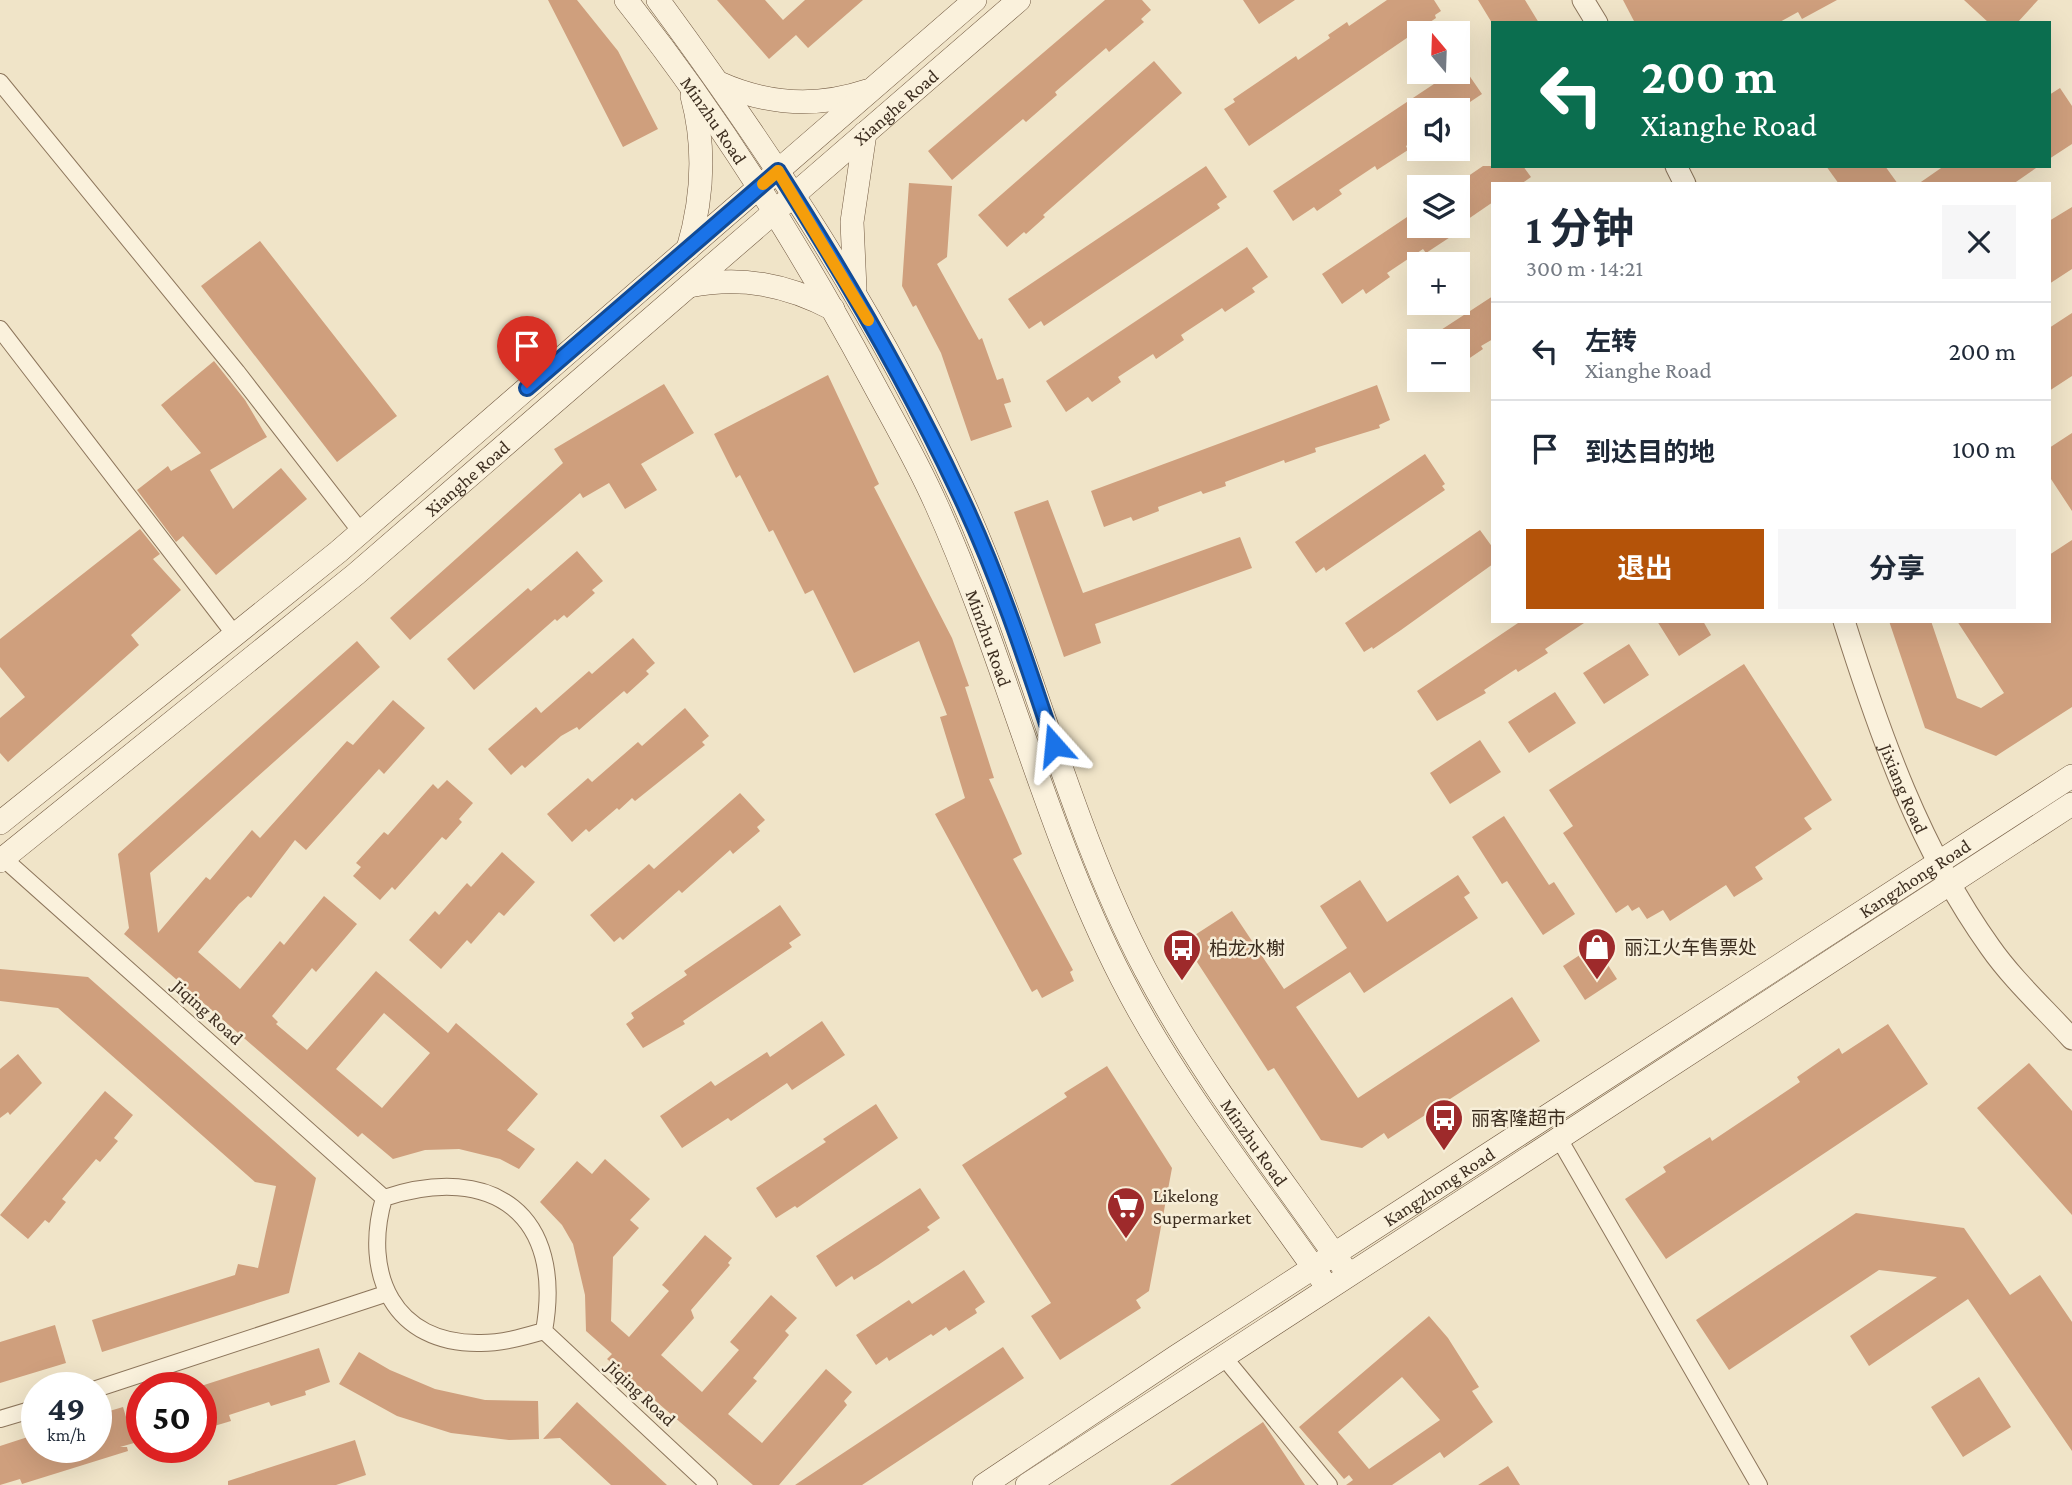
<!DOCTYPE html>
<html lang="zh">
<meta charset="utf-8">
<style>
:root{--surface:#fff;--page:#f6f6f7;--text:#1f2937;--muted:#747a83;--line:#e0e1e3;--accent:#b45309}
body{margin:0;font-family:"Crimson Pro","Noto Sans SC",serif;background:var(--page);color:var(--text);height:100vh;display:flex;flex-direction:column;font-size:26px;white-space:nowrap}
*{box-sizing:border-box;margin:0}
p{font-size:23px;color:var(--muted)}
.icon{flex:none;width:38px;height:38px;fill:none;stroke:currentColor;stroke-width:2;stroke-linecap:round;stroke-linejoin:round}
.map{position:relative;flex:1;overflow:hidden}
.sheet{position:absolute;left:1491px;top:182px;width:560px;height:441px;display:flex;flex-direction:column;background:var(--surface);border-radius:0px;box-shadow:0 7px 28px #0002}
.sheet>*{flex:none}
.guide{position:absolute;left:1491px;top:21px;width:560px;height:147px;border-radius:0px;box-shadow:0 7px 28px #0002;background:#0b6e4f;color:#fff;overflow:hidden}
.needle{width:46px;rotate:341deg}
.controls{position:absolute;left:1407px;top:21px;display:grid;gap:14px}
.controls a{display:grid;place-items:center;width:63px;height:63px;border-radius:0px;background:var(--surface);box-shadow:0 7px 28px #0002;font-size:35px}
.speed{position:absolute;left:21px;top:1372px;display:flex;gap:14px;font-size:35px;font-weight:700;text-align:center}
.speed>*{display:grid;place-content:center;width:91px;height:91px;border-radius:50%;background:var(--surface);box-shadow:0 7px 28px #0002;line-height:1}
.speed small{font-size:18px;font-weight:400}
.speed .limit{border:10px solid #d22;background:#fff;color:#111}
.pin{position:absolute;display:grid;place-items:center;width:60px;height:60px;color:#fff;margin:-72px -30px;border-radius:50% 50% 50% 0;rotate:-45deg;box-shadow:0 0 7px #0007}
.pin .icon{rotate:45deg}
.me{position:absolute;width:77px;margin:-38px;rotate:342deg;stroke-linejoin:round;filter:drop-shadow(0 0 5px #0008)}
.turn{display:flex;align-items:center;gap:24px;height:147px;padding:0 35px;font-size:32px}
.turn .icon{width:91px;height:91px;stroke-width:2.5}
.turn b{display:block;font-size:49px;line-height:60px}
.round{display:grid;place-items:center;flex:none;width:74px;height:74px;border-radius:0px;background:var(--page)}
.head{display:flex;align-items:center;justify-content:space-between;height:119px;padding:0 35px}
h1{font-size:42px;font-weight:700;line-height:52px}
.cta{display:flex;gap:14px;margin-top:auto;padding:14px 35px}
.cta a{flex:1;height:80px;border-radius:0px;background:var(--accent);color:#fff;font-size:28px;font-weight:700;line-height:80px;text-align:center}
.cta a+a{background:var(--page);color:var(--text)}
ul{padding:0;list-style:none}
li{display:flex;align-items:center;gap:21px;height:98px;padding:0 35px;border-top:2px solid var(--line)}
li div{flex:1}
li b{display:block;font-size:26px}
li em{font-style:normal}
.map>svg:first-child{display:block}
.building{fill:#cf9f7d;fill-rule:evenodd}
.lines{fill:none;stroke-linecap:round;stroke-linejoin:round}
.minor-casing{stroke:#8d765c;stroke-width:18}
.tertiary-casing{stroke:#8d765c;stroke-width:23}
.secondary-casing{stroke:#6f573f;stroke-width:24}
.minor{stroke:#faf1dc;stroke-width:16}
.tertiary{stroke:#faf1dc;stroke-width:21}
.secondary{stroke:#faf1dc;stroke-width:23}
.route-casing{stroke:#114b97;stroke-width:18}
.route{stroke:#1a73e8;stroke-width:12}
.slow{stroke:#f59e0b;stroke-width:12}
.labels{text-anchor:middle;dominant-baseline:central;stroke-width:5;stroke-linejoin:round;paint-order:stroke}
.street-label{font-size:19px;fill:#3d2e20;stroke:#f7eed8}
.poi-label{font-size:19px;fill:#3d2e20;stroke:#f7eed8;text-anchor:start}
</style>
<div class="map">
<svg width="2072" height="1485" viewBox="0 0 2072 1485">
<rect width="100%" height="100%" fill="#f0e4c8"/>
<path class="building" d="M 548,0 L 577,0 L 618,51 L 658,129 L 623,147 Z
M 717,0 L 765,0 L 783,20 L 805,0 L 863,0 L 808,48 L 796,35 L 769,59 Z
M 1105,0 L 1142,0 L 1151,10 L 1141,19 L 1144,22 L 1109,52 L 1106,48 L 1055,92 L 1057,95 L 1026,122 L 1023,119 L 952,180 L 928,151 Z
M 1243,0 L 1295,0 L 1259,24 Z
M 1387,0 L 1434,0 L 1441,11 L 1435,15 L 1436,18 L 1249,146 L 1224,109 L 1235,102 L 1233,99 L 1296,56 L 1298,60 L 1330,38 L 1328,35 L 1347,22 L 1349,26 Z
M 1478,0 L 1525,0 L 1539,23 L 1492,23 Z
M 1623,0 L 1837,0 L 1802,19 L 1798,12 L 1778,23 L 1635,23 Z
M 1964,0 L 2038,0 L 2017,23 L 1989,23 Z
M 1154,61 L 1182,93 L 1043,215 L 1045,217 L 1026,234 L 1024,232 L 1007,247 L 978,215 Z
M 1462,65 L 1482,94 L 1458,110 L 1419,110 L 1419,137 L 1406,146 L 1408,150 L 1377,170 L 1375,166 L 1339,190 L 1342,194 L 1317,211 L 1314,207 L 1293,221 L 1273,191 L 1452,72 L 1458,72 Z
M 2060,88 L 2072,106 L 2072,144 L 2049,159 L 2049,95 Z
M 1206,166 L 1227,197 L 1217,204 L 1220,208 L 1044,326 L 1041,321 L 1029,329 L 1008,299 Z
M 1483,166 L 1523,166 L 1531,177 L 1521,184 L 1493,184 L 1493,202 L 1458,226 L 1467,226 L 1426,253 L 1423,249 L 1387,273 L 1390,277 L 1366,294 L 1363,289 L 1342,304 L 1322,274 L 1419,209 L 1419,226 L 1458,226 L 1458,183 Z
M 1826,166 L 1885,166 L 1898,184 L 1839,184 Z
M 1944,166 L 2039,166 L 2013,184 L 1918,184 Z
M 909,183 L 952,186 L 947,257 L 937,264 L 979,340 L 982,338 L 997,380 L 1003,378 L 1011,402 L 1004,404 L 1012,427 L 971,441 L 941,353 L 916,305 L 913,307 L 902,286 Z
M 2072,207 L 2072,269 L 2049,284 L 2049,221 Z
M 260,241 L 397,416 L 337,462 L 201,286 Z
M 1247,247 L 1268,277 L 1252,288 L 1255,292 L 1225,312 L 1222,308 L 1181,335 L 1184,340 L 1156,359 L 1153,354 L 1118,377 L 1121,382 L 1092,402 L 1088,397 L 1066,412 L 1046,381 Z
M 1493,296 L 1493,339 L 1481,346 L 1483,349 L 1458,366 L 1458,341 L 1424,341 Z
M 2072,313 L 2072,376 L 2049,391 L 2049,328 Z
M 214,361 L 245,400 L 267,437 L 210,470 L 233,509 L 281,468 L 307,499 L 216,575 L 183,536 L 176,542 L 137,490 L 168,466 L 171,471 L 201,453 L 161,405 Z
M 828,375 L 879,484 L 874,487 L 952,638 L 969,686 L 965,687 L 994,778 L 989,779 L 1022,854 L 1013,859 L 1073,970 L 1070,972 L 1074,981 L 1042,998 L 1037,989 L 1032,992 L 935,814 L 965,798 L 940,717 L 947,715 L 919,641 L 854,673 L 813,590 L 805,594 L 773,530 L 769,532 L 740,475 L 736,478 L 714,434 Z
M 664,384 L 694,433 L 641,464 L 657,490 L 625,509 L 609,483 L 583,498 L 580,493 L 410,640 L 390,618 L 563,463 L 554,449 Z
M 1377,385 L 1390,420 L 1379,425 L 1380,428 L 1315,448 L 1316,452 L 1285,463 L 1284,460 L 1225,482 L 1226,486 L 1203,494 L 1201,491 L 1158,507 L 1159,511 L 1133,521 L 1131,517 L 1104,527 L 1091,491 Z
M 2072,433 L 2072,511 L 2049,476 L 2049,448 Z
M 1425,454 L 1445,484 L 1442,486 L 1445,490 L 1326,571 L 1324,567 L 1316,573 L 1295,542 Z
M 1048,500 L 1083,593 L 1240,537 L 1252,568 L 1095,624 L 1101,643 L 1064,657 L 1014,512 Z
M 140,529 L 160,554 L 153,559 L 181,590 L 131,635 L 139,645 L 8,762 L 0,753 L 0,718 L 25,697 L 0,667 L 0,639 Z
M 1480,530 L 1493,548 L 1493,564 L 1401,630 L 1373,649 L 1372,647 L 1364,652 L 1345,623 Z
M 2072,540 L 2072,707 L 1996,756 L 1925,728 L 1889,621 L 1931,621 L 1957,698 L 1981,708 L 2004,693 L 1957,621 L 2049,621 L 2049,555 Z
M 577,551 L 603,581 L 592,590 L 595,593 L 567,618 L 564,615 L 557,621 L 555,619 L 474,690 L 447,659 L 528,588 L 531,591 Z
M 1521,621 L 1587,621 L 1545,649 L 1548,653 L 1518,672 L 1516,669 L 1484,690 L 1486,693 L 1437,721 L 1417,691 Z
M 1657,621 L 1703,621 L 1711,635 L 1679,656 Z
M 633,638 L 655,663 L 646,671 L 649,674 L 627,694 L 624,691 L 579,730 L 577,727 L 561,736 L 525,768 L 522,765 L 511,775 L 488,749 L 536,707 L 541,713 L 589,671 L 592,674 Z
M 357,641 L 380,667 L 150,873 L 158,933 L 206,877 L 210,880 L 252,830 L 260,838 L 347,741 L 353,745 L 393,700 L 425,728 L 384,774 L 379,769 L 306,850 L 295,840 L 251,898 L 248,896 L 239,904 L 198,952 L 240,989 L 280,941 L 284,945 L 324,896 L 357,924 L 316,972 L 312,968 L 272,1016 L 278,1022 L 276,1024 L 307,1050 L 376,971 L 448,1033 L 456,1023 L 538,1094 L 507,1130 L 535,1149 L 519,1169 L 500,1159 L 459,1149 L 425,1150 L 393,1159 L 362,1133 L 358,1137 L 124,934 L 129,928 L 118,854 ZM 384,1013 L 430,1053 L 382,1108 L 336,1069 Z
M 1629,644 L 1649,675 L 1604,704 L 1583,673 Z
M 1744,664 L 1832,800 L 1804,818 L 1812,829 L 1755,867 L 1763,879 L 1734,897 L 1726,885 L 1670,921 L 1663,910 L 1647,919 L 1639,907 L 1632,911 L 1628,905 L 1616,913 L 1563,833 L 1573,826 L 1549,790 Z
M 1555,692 L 1576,723 L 1529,753 L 1508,722 Z
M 685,708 L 709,736 L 702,742 L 705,745 L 635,801 L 632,798 L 619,810 L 617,808 L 589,832 L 586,829 L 572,842 L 547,814 L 588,778 L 592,782 L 638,742 L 642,746 Z
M 1480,740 L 1501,772 L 1450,804 L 1430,773 Z
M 447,780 L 473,803 L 459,819 L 462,822 L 446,840 L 442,837 L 395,890 L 392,887 L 380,900 L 353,876 L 361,867 L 356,863 L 384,832 L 388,835 L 433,784 L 438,789 Z
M 740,793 L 765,820 L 757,827 L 760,831 L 733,854 L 730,850 L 682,893 L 679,890 L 623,940 L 620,937 L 614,942 L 590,915 L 649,864 L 654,869 Z
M 1504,816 L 1549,885 L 1554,882 L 1575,914 L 1543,935 L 1507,881 L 1502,884 L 1472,837 Z
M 502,852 L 535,882 L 504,916 L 499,912 L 471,944 L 467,940 L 441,969 L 409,940 L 435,911 L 439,915 L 467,883 L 471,887 Z
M 1458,875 L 1470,893 L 1464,897 L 1478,918 L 1364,993 L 1350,972 L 1296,1007 L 1358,1098 L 1512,997 L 1540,1041 L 1388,1139 L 1384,1133 L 1362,1148 L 1321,1140 L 1274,1068 L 1268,1071 L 1184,942 L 1232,911 L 1284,989 L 1347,948 L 1320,906 L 1360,880 L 1387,922 Z
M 780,905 L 801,935 L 789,943 L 792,947 L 683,1021 L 685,1024 L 643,1048 L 626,1024 L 634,1018 L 631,1013 L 687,975 L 684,971 Z
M 1595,945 L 1617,979 L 1585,1000 L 1563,966 Z
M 0,969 L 88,977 L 316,1178 L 289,1293 L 102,1352 L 92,1320 L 235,1275 L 238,1264 L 258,1268 L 276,1186 L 255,1182 L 58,1008 L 0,1001 Z
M 822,1021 L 845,1055 L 792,1090 L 787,1083 L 731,1121 L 728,1118 L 682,1148 L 660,1116 L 711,1081 L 715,1086 L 767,1052 L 770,1057 Z
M 1888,1024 L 1928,1084 L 1666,1259 L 1625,1199 L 1666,1172 L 1663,1167 L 1710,1137 L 1712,1141 L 1800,1082 L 1797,1077 L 1839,1048 L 1842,1054 Z
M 18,1054 L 42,1083 L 10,1115 L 8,1112 L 0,1118 L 0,1069 Z
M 2029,1063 L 2072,1111 L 2072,1215 L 1977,1108 Z
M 1107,1066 L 1172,1168 L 1149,1291 L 1136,1300 L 1141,1308 L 1060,1360 L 1031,1316 L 1051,1303 L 962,1165 L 1067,1097 L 1064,1093 Z
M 105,1091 L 133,1115 L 114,1138 L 118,1141 L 100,1162 L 96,1159 L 62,1199 L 66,1202 L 49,1223 L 45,1220 L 28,1239 L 0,1215 Z
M 876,1104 L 898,1138 L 797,1208 L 795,1206 L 776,1218 L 756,1188 L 826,1142 L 823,1139 Z
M 605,1159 L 650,1199 L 630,1220 L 639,1228 L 613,1257 L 611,1321 L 629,1337 L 669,1291 L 662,1285 L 705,1235 L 732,1258 L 728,1263 L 730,1265 L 691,1310 L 694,1318 L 661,1355 L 702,1392 L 739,1350 L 730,1342 L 771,1295 L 797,1318 L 785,1331 L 789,1335 L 753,1378 L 757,1381 L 728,1414 L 762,1443 L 826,1369 L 852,1392 L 844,1401 L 847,1405 L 779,1485 L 753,1485 L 607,1359 L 612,1354 L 586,1331 L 585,1295 L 573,1244 L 562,1225 L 540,1202 L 577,1161 L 592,1174 Z
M 920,1188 L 940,1218 L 927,1227 L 930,1230 L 878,1265 L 854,1280 L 852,1276 L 836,1287 L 816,1256 Z
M 1856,1213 L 1964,1228 L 2010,1295 L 2040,1275 L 2072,1322 L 2072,1451 L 1968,1299 L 1869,1366 L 1850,1336 L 1937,1277 L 1879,1270 L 1729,1370 L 1696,1320 Z
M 964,1270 L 985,1302 L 975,1309 L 977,1313 L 949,1331 L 946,1327 L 933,1336 L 931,1334 L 889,1361 L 887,1357 L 876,1365 L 856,1335 L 909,1300 L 912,1304 Z
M 1429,1316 L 1448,1338 L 1479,1387 L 1472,1391 L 1493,1422 L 1444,1458 L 1440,1452 L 1392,1485 L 1346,1485 L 1353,1480 L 1349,1475 L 1344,1479 L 1299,1427 ZM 1402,1377 L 1440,1420 L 1369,1469 L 1338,1432 Z
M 55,1325 L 66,1363 L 0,1383 L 0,1342 Z
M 1003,1347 L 1024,1378 L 862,1485 L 795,1485 Z
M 319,1348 L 330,1382 L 305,1391 L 306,1395 L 271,1406 L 269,1402 L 229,1415 L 231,1421 L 201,1430 L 201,1386 Z
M 359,1352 L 390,1370 L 435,1389 L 485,1400 L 538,1401 L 539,1439 L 509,1440 L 451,1433 L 397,1416 L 339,1384 Z
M 1979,1377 L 2011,1427 L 1963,1457 L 1931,1407 Z
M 577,1402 L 667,1485 L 611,1485 L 560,1438 L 543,1439 Z
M 123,1407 L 134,1443 L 120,1447 L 127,1447 L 128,1451 L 22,1484 L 20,1479 L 0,1485 L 0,1446 L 37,1434 L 37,1447 L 96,1447 L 96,1415 Z
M 1263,1422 L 1305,1485 L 1170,1485 Z
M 355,1440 L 366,1475 L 336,1485 L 228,1485 L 228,1481 Z
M 1508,1466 L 1520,1485 L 1478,1485 Z"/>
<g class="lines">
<defs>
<path id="minor" d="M 0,82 L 237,372 L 361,532
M 0,329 L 235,635
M 3,858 L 384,1198
M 1558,1137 L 1759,1485
M 384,1198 C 362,1273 393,1345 481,1343 C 503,1343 523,1337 544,1331
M 384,1198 C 493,1162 565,1215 544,1331
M 544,1331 L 709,1485
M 1222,1355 L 1329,1485
M 96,1389 L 388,1293
M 0,1419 L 37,1408"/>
<g id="tertiary">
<path d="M 1583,0 L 1597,23"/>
<path d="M 1676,166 L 1685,184"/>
<path id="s1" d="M 1844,621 C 1880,735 1920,849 1990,947 C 2013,980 2045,1009 2072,1039"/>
</g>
<g id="secondary">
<path id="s2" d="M 626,0 C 719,117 800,247 871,379 C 893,420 917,461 936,504 C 1006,659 1044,827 1122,979 C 1177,1087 1258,1187 1327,1287"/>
<path id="s3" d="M 658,0 C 772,155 879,317 959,493 C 1030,648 1066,818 1145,969 C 1202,1077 1279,1174 1348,1274"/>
<path d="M 719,83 C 768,105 816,108 867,91"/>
<path d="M 688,249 C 703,198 706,148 692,96"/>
<path d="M 689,286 C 741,276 786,284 833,309"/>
<path d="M 855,289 L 852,222 L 865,133"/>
<path d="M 0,823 L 338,552 L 975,0"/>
<path id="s4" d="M 0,861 L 356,574 L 1019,0"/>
<path id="s5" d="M 984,1485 L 1177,1356 L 2072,776"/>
<path d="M 1027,1485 L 2072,804"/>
</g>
</defs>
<use href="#minor" class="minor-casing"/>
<use href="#tertiary" class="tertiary-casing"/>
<use href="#secondary" class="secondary-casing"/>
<use href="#minor" class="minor"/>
<use href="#tertiary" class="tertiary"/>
<use href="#secondary" class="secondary"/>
</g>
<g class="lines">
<defs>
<path id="route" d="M 527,388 L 778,171 C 844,274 906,380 958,491 C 997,572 1026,660 1054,745"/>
</defs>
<use href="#route" class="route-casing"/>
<use href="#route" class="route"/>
<path class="slow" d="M 763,184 L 778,171 L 868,320"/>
</g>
<defs>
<symbol id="shop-pin" viewBox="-11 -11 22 30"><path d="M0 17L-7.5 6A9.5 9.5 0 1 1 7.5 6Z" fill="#9e2a2b" stroke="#f7eed8"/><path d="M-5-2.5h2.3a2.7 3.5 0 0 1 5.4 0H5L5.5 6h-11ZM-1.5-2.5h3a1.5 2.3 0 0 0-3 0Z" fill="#fff"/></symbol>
<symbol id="bus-pin" viewBox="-11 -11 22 30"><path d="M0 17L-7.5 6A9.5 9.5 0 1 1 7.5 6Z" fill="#9e2a2b" stroke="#f7eed8"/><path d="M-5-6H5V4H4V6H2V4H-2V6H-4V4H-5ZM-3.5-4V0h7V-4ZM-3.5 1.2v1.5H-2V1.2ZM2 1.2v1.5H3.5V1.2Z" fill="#fff"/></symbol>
<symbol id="supermarket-pin" viewBox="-11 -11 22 30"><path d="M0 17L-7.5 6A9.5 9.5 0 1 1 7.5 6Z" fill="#9e2a2b" stroke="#f7eed8"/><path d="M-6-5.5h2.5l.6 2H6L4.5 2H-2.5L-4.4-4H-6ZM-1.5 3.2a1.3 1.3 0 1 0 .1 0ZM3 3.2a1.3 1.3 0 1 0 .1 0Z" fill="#fff"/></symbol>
</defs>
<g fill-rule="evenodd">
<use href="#shop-pin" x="1575" y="925" width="44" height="60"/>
<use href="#bus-pin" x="1160" y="926" width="44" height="60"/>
<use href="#bus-pin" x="1422" y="1096" width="44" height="60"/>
<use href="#supermarket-pin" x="1104" y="1184" width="44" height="60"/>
</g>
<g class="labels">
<g class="street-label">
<text stroke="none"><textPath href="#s4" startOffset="1171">Xianghe Road</textPath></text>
<text stroke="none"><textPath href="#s2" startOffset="149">Minzhu Road</textPath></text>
<text stroke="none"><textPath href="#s4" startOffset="604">Xianghe Road</textPath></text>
<text stroke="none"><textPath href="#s2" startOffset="737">Minzhu Road</textPath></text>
<text stroke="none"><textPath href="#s1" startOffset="178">Jixiang Road</textPath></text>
<text stroke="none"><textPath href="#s5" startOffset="1111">Kangzhong Road</textPath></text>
<text transform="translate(208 1012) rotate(42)">Jiqing Road</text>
<text stroke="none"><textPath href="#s3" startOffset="1295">Minzhu Road</textPath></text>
<text stroke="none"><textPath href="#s5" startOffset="544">Kangzhong Road</textPath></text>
<text transform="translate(641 1393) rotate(43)">Jiqing Road</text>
</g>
<g class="poi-label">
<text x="1624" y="947">丽江火车售票处</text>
<text x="1209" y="948">柏龙水榭</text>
<text x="1471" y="1118">丽客隆超市</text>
<text x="1153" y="1195">Likelong<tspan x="1153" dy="22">Supermarket</tspan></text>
</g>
</g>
</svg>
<div class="controls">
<a><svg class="needle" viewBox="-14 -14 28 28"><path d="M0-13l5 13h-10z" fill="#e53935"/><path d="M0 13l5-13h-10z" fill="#747a83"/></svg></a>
<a><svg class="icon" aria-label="sound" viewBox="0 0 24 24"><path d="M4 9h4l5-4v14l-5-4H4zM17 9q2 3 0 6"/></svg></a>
<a><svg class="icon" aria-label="layers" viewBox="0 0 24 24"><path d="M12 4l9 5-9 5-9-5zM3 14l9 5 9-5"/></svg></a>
<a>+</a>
<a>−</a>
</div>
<div class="speed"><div>49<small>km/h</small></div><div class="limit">50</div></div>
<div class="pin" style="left:527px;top:388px;background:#d93025"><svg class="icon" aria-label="arrive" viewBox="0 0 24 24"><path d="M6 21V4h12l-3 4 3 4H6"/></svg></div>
<svg class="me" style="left:1054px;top:745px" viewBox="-20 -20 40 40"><path d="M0-17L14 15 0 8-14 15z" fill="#1a73e8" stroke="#fff" stroke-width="4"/></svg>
<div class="guide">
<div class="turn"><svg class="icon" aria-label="left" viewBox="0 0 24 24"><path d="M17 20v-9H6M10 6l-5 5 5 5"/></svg><div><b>200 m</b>Xianghe Road</div></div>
</div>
<section class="sheet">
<div class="head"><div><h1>1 分钟</h1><p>300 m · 14:21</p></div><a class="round"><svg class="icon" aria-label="close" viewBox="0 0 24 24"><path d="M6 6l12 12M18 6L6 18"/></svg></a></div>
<ul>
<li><svg class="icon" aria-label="left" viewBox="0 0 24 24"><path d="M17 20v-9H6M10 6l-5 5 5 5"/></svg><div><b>左转</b><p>Xianghe Road</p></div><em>200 m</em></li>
<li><svg class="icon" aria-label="arrive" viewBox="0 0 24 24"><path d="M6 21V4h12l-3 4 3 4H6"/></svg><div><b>到达目的地</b></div><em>100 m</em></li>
</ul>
<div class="cta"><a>退出</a><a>分享</a></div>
</section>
</div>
